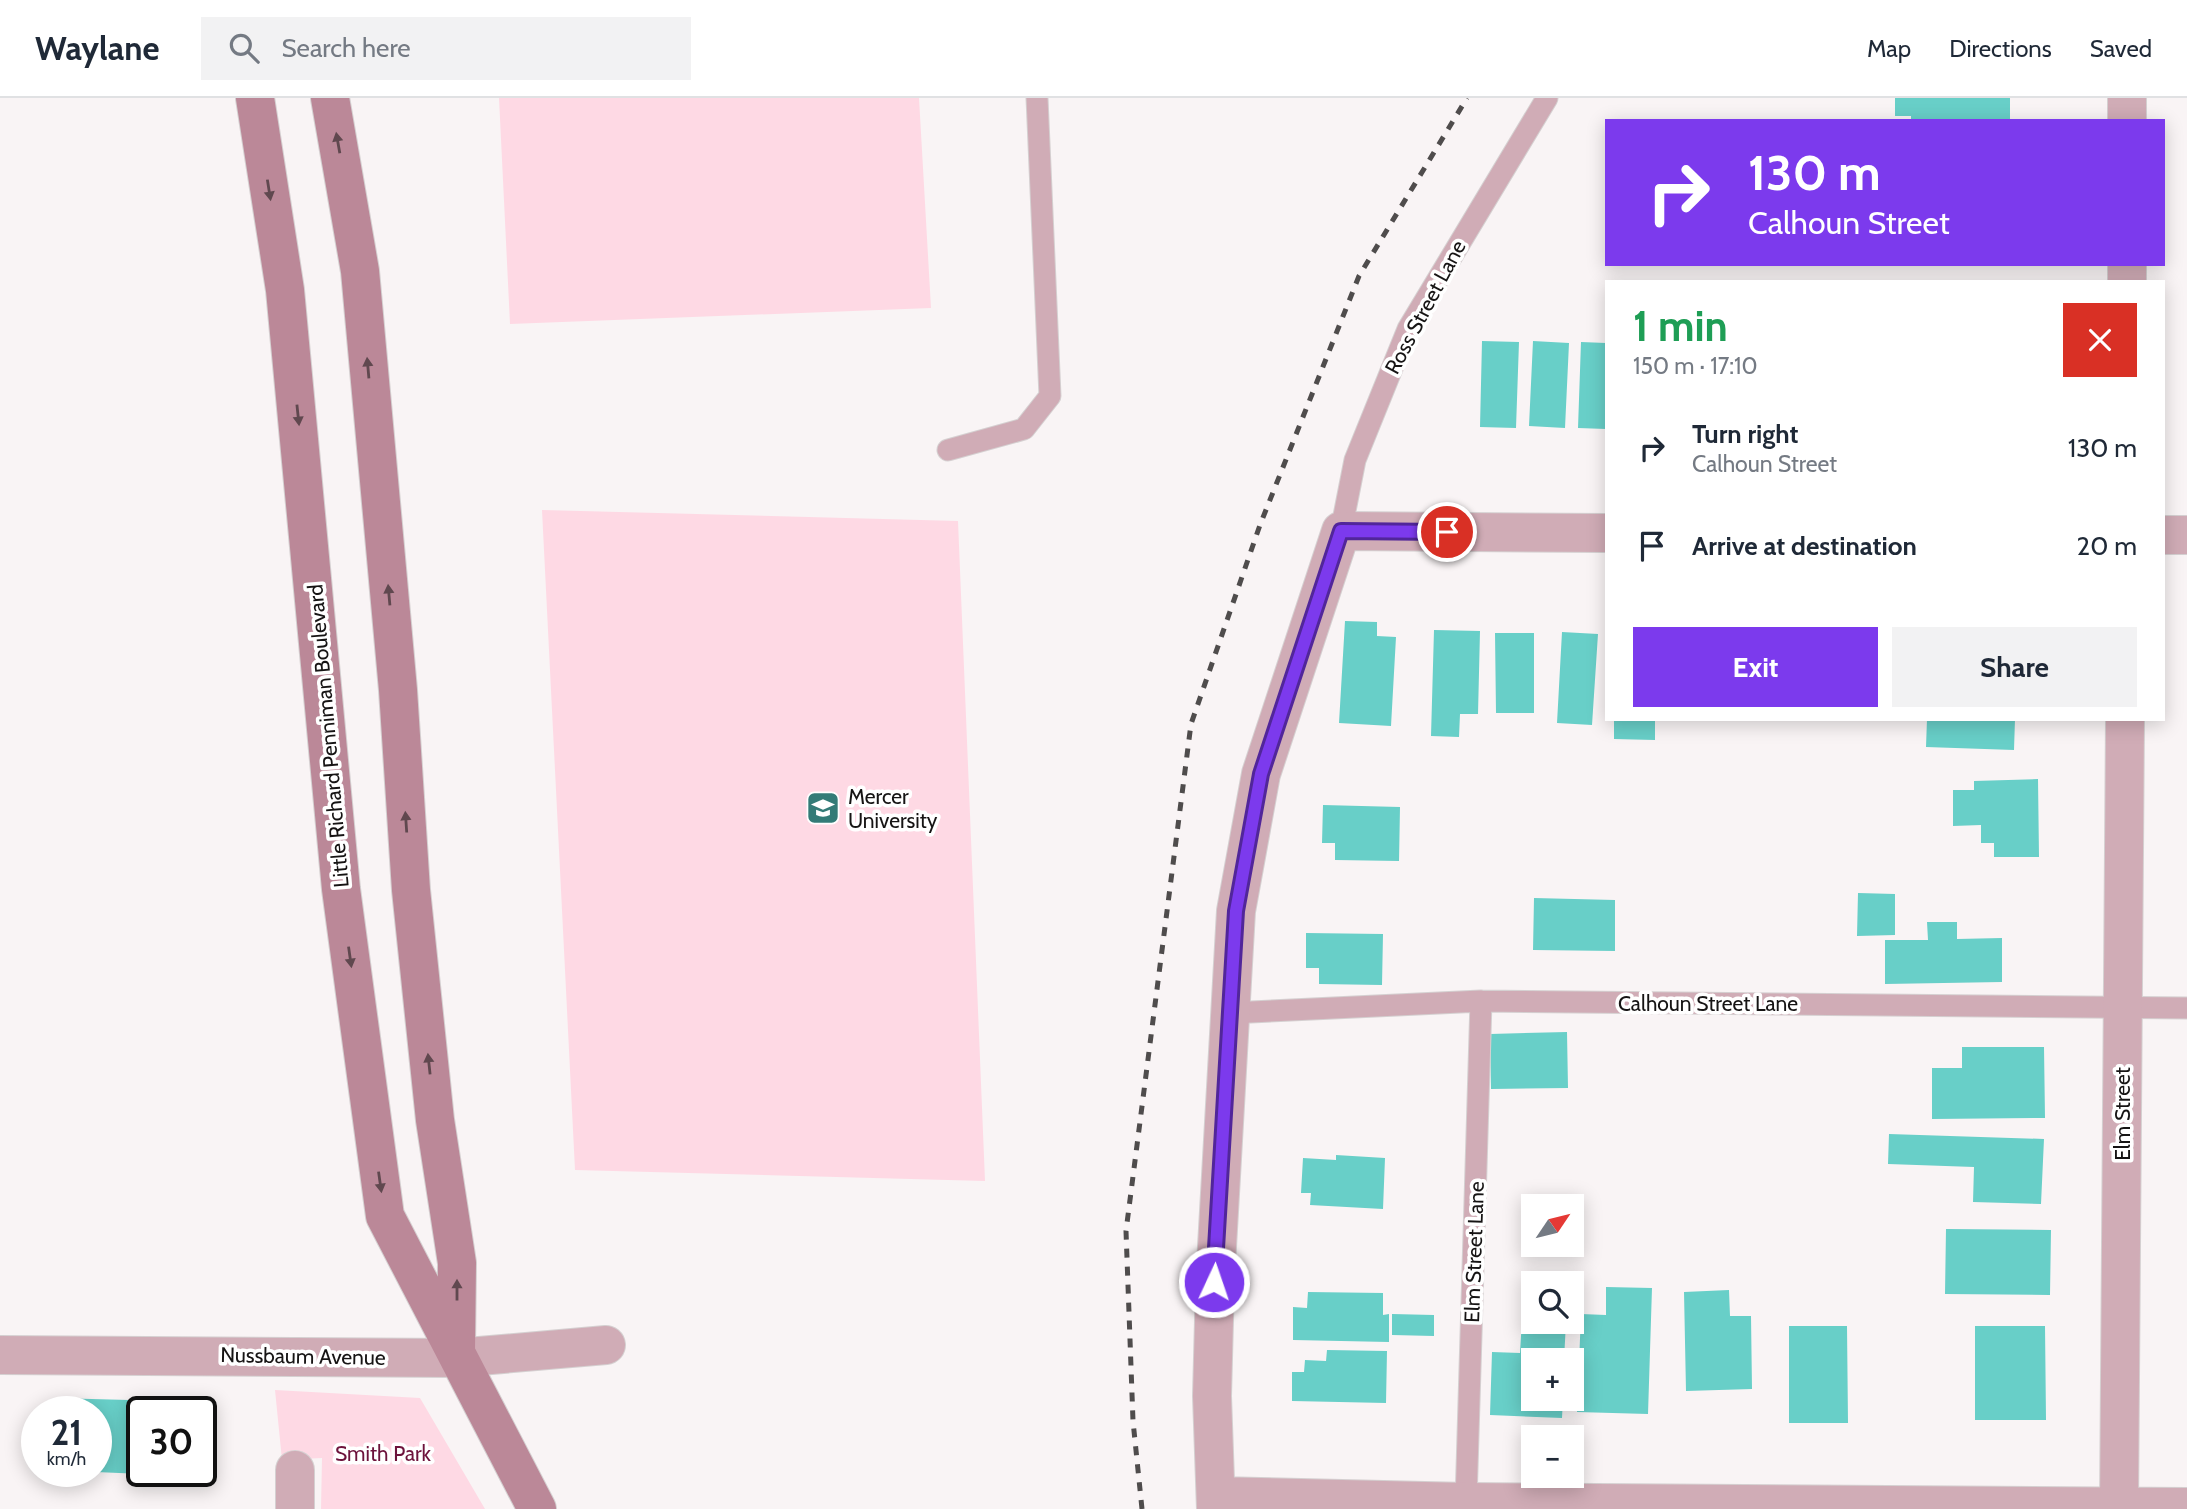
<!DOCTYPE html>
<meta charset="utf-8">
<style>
:root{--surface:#fff;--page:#f2f2f3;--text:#1f2937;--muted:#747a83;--line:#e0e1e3;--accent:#7c3aed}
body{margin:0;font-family:Cabin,sans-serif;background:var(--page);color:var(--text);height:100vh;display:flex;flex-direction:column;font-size:26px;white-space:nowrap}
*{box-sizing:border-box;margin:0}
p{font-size:23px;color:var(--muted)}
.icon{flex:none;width:38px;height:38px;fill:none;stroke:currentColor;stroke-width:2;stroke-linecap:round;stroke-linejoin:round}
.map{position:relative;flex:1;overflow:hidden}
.panel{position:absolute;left:1605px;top:182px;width:560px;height:441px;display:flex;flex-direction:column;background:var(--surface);border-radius:0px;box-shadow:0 4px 18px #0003}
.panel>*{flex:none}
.guide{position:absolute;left:1605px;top:21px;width:560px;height:147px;border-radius:0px;box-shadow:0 4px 18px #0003;background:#7c3aed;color:#fff;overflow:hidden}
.needle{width:46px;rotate:55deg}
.buttons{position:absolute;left:1521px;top:1096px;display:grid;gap:14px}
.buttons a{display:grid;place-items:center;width:63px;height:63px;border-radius:0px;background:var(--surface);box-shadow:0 4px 18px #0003;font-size:35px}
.speed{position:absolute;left:21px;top:1298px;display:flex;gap:14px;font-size:35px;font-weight:700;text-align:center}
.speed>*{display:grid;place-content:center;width:91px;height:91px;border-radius:50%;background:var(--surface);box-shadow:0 4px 18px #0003;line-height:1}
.speed small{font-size:18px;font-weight:400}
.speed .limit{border:4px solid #111;border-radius:10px;background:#fff;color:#111}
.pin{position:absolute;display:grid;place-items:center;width:60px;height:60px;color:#fff;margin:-30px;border:4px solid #fff;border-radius:50%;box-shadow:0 2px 7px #0007}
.me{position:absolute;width:77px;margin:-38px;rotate:3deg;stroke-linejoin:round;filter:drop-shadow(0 0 5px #0008)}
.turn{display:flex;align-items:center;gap:24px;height:147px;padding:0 28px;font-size:32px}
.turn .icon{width:91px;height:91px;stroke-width:2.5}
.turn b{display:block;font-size:49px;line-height:60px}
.round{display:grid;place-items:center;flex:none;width:74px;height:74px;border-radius:0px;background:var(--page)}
.head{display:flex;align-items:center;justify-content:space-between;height:119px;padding:0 28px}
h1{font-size:42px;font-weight:800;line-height:52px;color:#1e9e55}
.cta{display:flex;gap:14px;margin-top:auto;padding:14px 28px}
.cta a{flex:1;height:80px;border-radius:0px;background:var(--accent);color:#fff;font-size:28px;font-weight:800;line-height:80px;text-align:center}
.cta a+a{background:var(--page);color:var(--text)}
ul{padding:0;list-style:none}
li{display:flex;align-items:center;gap:21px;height:98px;padding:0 28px}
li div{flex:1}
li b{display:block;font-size:26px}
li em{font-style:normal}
header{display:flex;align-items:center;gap:42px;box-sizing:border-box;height:98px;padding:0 35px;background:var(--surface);border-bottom:2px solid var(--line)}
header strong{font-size:33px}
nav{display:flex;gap:38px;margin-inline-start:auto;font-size:24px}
.search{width:490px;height:63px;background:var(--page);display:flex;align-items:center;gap:18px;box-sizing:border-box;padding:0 24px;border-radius:0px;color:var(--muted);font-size:26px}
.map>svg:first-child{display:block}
.green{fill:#fed9e4}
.building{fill:#68cfc8}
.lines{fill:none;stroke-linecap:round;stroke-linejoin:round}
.lane-casing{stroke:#d5d0d1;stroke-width:23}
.street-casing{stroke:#d5d0d1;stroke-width:40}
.secondary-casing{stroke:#d5d0d1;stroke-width:40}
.lane{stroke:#d0acb6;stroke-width:21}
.street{stroke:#d0acb6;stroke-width:38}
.secondary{stroke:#bb8898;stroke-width:38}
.rail{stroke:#4f4c4c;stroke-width:5;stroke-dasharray:9 9;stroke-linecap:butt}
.oneway{fill:#60484f}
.route-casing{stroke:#51269a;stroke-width:18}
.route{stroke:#7c3aed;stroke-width:12}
.labels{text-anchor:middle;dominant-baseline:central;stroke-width:7;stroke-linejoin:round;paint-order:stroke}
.street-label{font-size:21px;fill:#161414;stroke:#fff}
.poi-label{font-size:21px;fill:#161414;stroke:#fff;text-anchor:start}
.park-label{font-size:21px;fill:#6d133c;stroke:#fff}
</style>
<header>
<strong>Waylane</strong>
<div class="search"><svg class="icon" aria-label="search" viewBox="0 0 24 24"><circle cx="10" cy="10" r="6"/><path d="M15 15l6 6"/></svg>Search here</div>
<nav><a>Map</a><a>Directions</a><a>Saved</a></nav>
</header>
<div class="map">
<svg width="2187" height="1411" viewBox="0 0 2187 1411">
<rect width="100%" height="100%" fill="#f9f4f5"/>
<path class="green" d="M 499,0 L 919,0 L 931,210 L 510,226 Z
M 542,412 L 958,423 L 985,1083 L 575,1072 Z
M 275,1292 L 420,1300 L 485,1411 L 321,1411 L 322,1360 L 282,1362 Z"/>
<path class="building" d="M 1895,0 L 2010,0 L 2010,23 L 1911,23 L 1911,18 L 1895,18 Z
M 1482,243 L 1519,244 L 1516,330 L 1480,329 Z
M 1533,243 L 1569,245 L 1565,330 L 1529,328 Z
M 1581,244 L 1606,245 L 1606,331 L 1578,330 Z
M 1345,523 L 1377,524 L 1377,538 L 1396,539 L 1391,628 L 1339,625 Z
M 1434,532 L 1480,533 L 1478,616 L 1460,616 L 1459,639 L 1431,638 Z
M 1562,534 L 1598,536 L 1592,627 L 1557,625 Z
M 1495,535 L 1534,535 L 1534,615 L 1496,615 Z
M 1614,621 L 1655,621 L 1655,642 L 1614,641 Z
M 1927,621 L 2015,621 L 2014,652 L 1926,649 Z
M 2038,681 L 2039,759 L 1994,759 L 1994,745 L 1981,745 L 1981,727 L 1953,728 L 1953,692 L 1974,692 L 1974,683 Z
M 1323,707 L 1400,709 L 1399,763 L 1335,762 L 1335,745 L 1322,745 Z
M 1858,795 L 1895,796 L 1895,837 L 1857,838 Z
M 1534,800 L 1615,802 L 1615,853 L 1533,852 Z
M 1927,824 L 1957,824 L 1957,841 L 2002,840 L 2002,884 L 1885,886 L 1885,842 L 1928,842 Z
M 1306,835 L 1383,836 L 1382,887 L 1319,886 L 1319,870 L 1306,870 Z
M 1567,934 L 1568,990 L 1491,991 L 1490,936 Z
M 1962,949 L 2044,949 L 2045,1020 L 1932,1021 L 1932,970 L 1962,970 Z
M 1889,1036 L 2044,1041 L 2041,1106 L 1973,1104 L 1974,1069 L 1888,1066 Z
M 1336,1057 L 1385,1060 L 1383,1111 L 1310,1107 L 1311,1095 L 1301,1095 L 1303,1060 L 1336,1062 Z
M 1946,1131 L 2051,1132 L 2050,1197 L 1945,1196 Z
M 1606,1189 L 1652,1190 L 1648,1316 L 1577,1314 L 1581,1216 L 1606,1217 Z
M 1729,1192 L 1730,1218 L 1751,1218 L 1752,1291 L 1686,1293 L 1684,1194 Z
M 1308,1194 L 1383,1195 L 1383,1217 L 1389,1216 L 1389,1244 L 1293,1242 L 1293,1209 L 1307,1210 Z
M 1392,1216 L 1434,1217 L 1434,1238 L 1392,1237 Z
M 1522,1221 L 1566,1224 L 1564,1262 L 1533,1262 L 1533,1300 L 1563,1300 L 1562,1320 L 1490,1317 L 1492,1254 L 1520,1255 Z
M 1789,1228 L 1847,1228 L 1848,1325 L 1789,1325 Z
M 1975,1228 L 2045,1228 L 2046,1322 L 1975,1322 Z
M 1327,1252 L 1387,1253 L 1386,1305 L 1292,1303 L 1292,1274 L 1304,1274 L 1305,1262 L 1326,1263 Z
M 54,1300 L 204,1304 L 203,1314 L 142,1314 L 142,1376 L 96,1374 L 96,1314 L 53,1314 Z
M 165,1374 L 202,1374 L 202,1377 L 165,1376 Z"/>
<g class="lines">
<defs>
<path id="lane" d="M 948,352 L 1024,331 L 1050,298 L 1037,0
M 1341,433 L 1355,362 L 1408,231 L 1547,0
M 1230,915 L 1481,903 L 2187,910
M 1466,1404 L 1481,903"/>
<path id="street" d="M 2127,23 L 2127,0
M 2127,184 L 2127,166
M 2163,437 L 2187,437
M 0,1257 L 456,1260 L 606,1247
M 1216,1398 L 1466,1404 L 2187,1409
M 295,1411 L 295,1372
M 1216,1411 L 1212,1298 L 1215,1184 L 1236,813 L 1261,676 L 1341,433 L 1606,435
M 2119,1411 L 2125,621"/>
<path id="secondary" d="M 255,0 L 285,192 L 341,791 L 385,1118 L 537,1411
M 330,0 L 360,173 L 398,592 L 411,792 L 435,1022 L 457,1165 L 456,1254"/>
</defs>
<use href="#lane" class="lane-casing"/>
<use href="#street" class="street-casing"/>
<use href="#secondary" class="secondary-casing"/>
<use href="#lane" class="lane"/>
<use href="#street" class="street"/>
<use href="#secondary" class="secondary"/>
<path class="rail" d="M 1142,1411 L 1133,1323 L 1126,1133 L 1191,626 L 1260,427 L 1359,178 L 1467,0"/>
</g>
<defs><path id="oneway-solid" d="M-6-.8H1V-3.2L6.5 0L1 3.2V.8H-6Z" transform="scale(1.75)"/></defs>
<g class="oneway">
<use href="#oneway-solid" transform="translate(338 45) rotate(-100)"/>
<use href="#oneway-solid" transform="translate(269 92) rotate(81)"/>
<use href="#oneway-solid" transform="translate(368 270) rotate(-95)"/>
<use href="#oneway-solid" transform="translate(298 317) rotate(84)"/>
<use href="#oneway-solid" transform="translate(389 497) rotate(-95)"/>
<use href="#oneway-solid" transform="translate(406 724) rotate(-94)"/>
<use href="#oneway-solid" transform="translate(350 859) rotate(82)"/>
<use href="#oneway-solid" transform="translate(429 966) rotate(-96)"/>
<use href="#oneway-solid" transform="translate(380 1084) rotate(82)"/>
<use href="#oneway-solid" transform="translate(457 1192) rotate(-90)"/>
</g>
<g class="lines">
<defs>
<path id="route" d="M 1214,1184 L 1236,813 L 1261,676 L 1341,433 L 1447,434"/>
</defs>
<use href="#route" class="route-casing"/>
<use href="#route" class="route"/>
</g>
<defs>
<symbol id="university-square" viewBox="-11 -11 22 22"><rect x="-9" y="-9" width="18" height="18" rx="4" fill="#337b77" stroke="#fff"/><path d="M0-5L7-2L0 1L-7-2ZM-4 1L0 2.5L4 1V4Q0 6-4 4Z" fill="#fff"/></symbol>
</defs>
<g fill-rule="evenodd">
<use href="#university-square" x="804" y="691" width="38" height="38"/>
</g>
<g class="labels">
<g class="street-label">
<text transform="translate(1425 209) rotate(-62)">Ross Street Lane</text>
<text transform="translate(328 638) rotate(-95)">Little Richard Penniman Boulevard</text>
<text x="1708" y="905">Calhoun Street Lane</text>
<text transform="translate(2122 1016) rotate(-90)">Elm Street</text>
<text transform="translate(1474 1154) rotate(-88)">Elm Street Lane</text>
<text transform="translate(303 1258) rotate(1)">Nussbaum Avenue</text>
</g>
<g class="poi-label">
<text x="848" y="698">Mercer<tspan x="848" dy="24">University</tspan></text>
</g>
<g class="park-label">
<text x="383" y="1355">Smith Park</text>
</g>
</g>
</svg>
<div class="buttons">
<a><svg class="needle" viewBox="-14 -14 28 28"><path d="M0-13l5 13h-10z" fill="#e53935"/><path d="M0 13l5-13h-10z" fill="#747a83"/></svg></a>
<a><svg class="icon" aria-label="search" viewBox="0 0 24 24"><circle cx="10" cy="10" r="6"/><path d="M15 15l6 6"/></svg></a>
<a>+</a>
<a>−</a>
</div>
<div class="speed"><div>21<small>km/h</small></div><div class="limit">30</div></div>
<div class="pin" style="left:1447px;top:434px;background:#d93025"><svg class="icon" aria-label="arrive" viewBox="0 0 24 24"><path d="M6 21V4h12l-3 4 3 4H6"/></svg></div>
<svg class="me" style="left:1214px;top:1184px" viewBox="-20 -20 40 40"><circle r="17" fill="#7c3aed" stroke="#fff" stroke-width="3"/><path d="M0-11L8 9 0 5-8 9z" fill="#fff"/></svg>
<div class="guide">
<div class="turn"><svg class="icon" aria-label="right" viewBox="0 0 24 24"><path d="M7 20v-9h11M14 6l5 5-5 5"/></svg><div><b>130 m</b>Calhoun Street</div></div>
</div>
<section class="panel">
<div class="head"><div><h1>1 min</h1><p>150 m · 17:10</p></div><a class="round" style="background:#d93025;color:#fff"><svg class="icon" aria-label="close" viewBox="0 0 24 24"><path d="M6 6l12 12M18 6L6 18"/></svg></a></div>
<ul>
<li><svg class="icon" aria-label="right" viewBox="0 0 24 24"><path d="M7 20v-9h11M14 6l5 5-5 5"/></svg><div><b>Turn right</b><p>Calhoun Street</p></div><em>130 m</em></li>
<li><svg class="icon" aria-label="arrive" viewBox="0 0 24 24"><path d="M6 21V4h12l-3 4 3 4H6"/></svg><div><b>Arrive at destination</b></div><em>20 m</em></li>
</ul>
<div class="cta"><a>Exit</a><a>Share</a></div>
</section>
</div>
